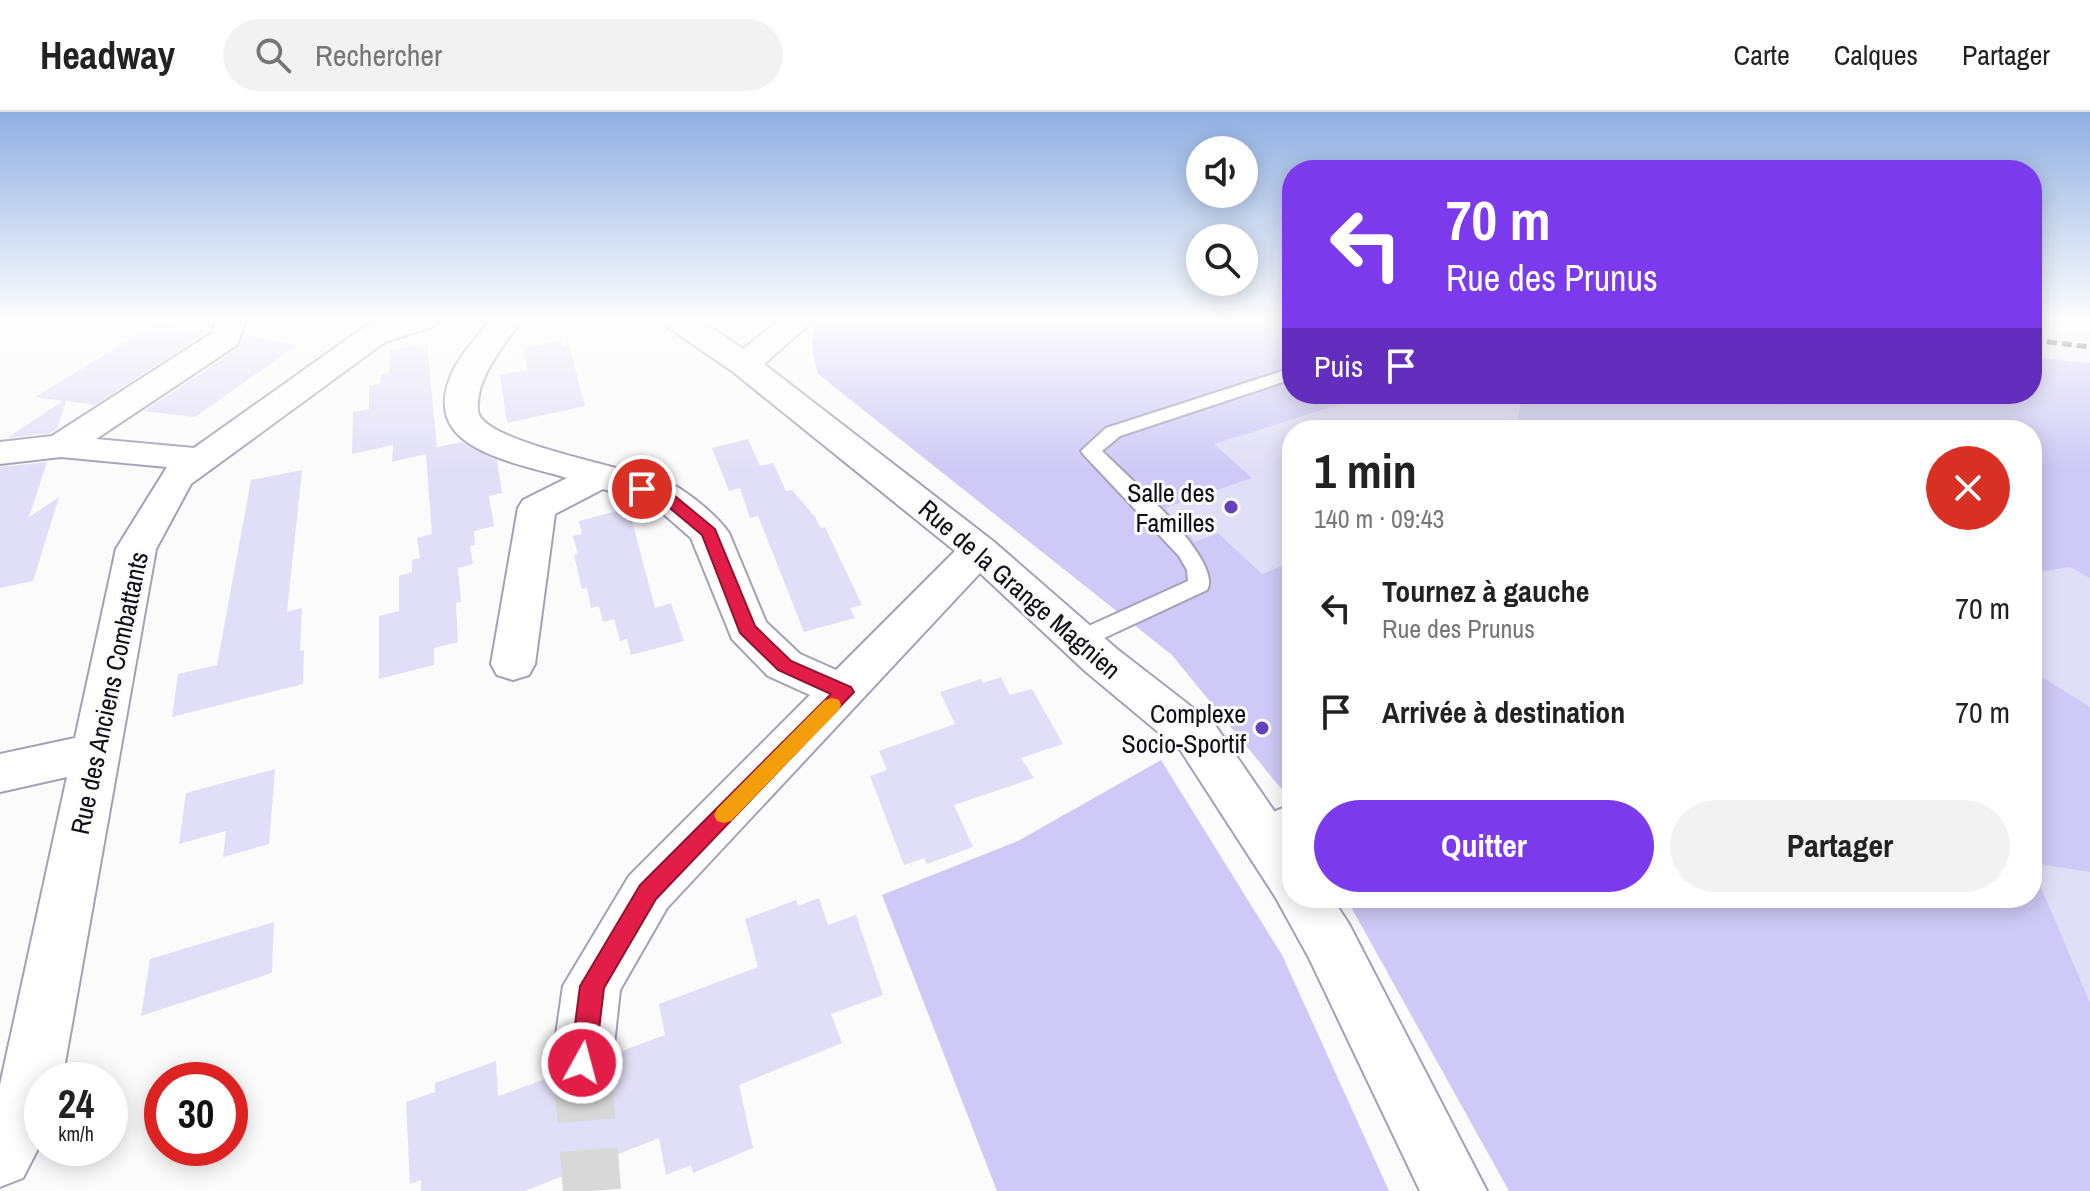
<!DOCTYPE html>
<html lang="fr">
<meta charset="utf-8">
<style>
:root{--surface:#fff;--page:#f2f2f2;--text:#222;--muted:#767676;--line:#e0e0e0;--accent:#7c3aed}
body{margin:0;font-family:"Archivo Narrow",sans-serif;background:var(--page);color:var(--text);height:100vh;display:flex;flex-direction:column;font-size:30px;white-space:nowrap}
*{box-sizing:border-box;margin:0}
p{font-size:26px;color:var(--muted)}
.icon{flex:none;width:44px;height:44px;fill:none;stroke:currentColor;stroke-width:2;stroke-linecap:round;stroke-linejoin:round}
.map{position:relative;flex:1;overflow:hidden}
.panel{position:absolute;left:1282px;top:308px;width:760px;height:488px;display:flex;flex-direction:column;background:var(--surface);border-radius:32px;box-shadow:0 4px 20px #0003}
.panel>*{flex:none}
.banner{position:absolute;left:1282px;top:48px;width:760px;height:244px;border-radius:32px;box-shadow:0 4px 20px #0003;background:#7c3aed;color:#fff;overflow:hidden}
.tools{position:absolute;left:1186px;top:24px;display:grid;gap:16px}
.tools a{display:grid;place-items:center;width:72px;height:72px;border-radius:50%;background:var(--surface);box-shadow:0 4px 20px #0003;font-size:40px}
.speed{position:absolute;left:24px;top:950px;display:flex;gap:16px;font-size:40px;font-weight:700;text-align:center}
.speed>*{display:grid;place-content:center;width:104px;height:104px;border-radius:50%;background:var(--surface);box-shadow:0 4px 20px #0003;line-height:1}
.speed small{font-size:20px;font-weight:400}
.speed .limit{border:12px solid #d22;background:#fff;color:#111}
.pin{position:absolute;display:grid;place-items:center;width:68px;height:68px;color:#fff;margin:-34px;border:4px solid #fff;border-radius:50%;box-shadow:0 2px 8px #0007}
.me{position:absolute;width:88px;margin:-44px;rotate:7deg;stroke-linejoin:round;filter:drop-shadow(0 0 6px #0008)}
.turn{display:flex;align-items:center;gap:28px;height:168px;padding:0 32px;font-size:36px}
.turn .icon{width:104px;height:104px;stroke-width:2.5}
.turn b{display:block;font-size:56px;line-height:68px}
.then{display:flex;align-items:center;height:76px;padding:0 32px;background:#0003;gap:16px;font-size:30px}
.round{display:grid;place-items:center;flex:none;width:84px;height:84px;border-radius:42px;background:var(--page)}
.headline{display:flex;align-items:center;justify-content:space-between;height:136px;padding:0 32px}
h1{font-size:48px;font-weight:800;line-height:60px}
.cta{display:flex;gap:16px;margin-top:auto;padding:16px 32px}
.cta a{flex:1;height:92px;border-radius:48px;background:var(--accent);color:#fff;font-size:32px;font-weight:800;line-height:92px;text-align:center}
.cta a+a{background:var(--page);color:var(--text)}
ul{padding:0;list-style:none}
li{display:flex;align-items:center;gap:24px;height:104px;padding:0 32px}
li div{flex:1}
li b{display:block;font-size:30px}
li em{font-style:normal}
header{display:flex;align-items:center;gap:48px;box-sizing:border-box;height:112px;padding:0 40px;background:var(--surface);border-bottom:2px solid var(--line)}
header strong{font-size:38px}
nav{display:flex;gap:44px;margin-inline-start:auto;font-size:28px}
.search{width:560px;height:72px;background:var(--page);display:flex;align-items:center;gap:20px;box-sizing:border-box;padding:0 28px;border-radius:44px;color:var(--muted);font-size:30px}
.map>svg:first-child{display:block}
.built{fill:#efeefb}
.green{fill:#cec9f6}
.building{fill:#e1def7}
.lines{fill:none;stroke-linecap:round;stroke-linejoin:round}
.street-tunnel{stroke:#d8d8d9;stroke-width:58;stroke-dasharray:58 29;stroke-linecap:butt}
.lane-casing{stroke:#a3a0b7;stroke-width:4}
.street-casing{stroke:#a3a0b7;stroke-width:4}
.lane{fill:#fff;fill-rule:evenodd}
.street{fill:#fff;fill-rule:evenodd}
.rail{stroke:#2a2930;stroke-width:5;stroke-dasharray:10 5;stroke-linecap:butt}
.route{fill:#e11d48;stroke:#92132f;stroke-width:2}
.slow{fill:#f59e0b}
.poi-dot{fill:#6343bb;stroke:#fbfbfb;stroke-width:3}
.labels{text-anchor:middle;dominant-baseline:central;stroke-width:6;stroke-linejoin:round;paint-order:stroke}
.poi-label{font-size:26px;fill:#100f17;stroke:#fbfbfb;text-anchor:end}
.street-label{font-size:26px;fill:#100f17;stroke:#fbfbfb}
</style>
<header>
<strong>Headway</strong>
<div class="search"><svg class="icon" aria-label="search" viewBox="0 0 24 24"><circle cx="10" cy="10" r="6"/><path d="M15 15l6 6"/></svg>Rechercher</div>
<nav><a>Carte</a><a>Calques</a><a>Partager</a></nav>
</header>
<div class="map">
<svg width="2090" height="1079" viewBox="0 0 2090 1079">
<rect width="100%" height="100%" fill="#fbfbfb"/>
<path class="built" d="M 2032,216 L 2090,221 L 2090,251 L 2032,245 Z"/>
<path class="green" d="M 823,207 L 1292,207 L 1292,282 L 2032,282 L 2032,245 L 2090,251 L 2090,1079 L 1509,1079 L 1346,786 L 2032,786 L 2032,318 L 1292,318 L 1292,690 L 1172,543 L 818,262 C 813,242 806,224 823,207 Z
M 1161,648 L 1282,843 L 1389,1079 L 997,1079 L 882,783 L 1018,729 Z"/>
<path class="building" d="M 158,211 L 209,219 L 95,293 L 66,289 L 57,317 L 51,321 L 7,326 L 63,289 L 35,285 Z
M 244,224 L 298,233 L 195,305 L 144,299 L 239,236 Z
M 562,228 L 563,235 L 569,233 L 585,294 L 507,311 L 500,263 L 527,258 L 524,236 Z
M 427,232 L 437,335 L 462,330 L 497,348 L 502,381 L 489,384 L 494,414 L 474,419 L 475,433 L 470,434 L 473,452 L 458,456 L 461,490 L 456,491 L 458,530 L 434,536 L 434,553 L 379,567 L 379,504 L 399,499 L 399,464 L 412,460 L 412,448 L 420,446 L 417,426 L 432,422 L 426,342 L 392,350 L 393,333 L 352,342 L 353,300 L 369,297 L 369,274 L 381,271 L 381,263 L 389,261 L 390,239 Z
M 1372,282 L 1522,282 L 1516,318 L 1292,318 L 1292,450 L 1262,462 L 1218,421 L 1195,430 L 1165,396 L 1252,366 L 1214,332 Z
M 748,327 L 760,354 L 773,351 L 786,379 L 792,378 L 815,405 L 821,416 L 825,415 L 862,493 L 850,496 L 855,506 L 804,520 L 758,404 L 750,406 L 740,376 L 729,379 L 712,336 Z
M 47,350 L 29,405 L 59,385 L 33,469 L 0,476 L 0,355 Z
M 302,358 L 287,500 L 302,496 L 300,539 L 304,538 L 303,572 L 172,605 L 178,562 L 217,553 L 251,368 Z
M 625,397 L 628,406 L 631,405 L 655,496 L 671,491 L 684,529 L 631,543 L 627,527 L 620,529 L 614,507 L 603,510 L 599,494 L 591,496 L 587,476 L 582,477 L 574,443 L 578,442 L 573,424 L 582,422 L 579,409 Z
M 2070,455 L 2090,466 L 2090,595 L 2032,559 L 2032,461 Z
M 1001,565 L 1010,583 L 1032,577 L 1063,632 L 1021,646 L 1034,666 L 954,693 L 973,735 L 927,752 L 924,746 L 904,753 L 870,664 L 887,658 L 879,639 L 955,612 L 940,580 L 981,567 L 983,571 Z
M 275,657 L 269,732 L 223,745 L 226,719 L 179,732 L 186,681 Z
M 2032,751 L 2090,760 L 2090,891 L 2032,754 Z
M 819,786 L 828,813 L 856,803 L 883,883 L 831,902 L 842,931 L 739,973 L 753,1036 L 693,1061 L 691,1053 L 666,1063 L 659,1026 L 525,1079 L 421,1079 L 421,1068 L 410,1072 L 406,990 L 435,980 L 435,971 L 496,949 L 498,984 L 554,964 L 560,974 L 581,983 L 604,974 L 615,952 L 616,941 L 665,923 L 659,892 L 758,855 L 745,807 L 796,788 L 798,794 Z
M 274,810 L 272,861 L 141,904 L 150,847 Z"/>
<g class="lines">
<path class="street-tunnel" d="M 582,951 L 592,1079"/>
<defs>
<path id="lane" d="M 1292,256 L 1292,267 L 1120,324 L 1102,339 C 1124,361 1225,449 1207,478 L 1087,534 L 1071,534 L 1067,528 L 1071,522 L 1188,469 L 1187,458 L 1179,444 L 1084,343 L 1081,339 L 1106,316 Z
M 1292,692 L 1292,715 L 1260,729 L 1250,726 L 1246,718 L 1250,710 Z"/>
<path id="street" d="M 216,207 L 247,207 L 237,233 L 96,327 L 194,336 L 363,216 L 392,207 L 439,207 L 435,214 L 385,230 L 191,372 L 156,437 L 62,968 L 42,968 L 42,1029 L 23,1066 L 0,1075 L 0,973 L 67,665 L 0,680 L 0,642 L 75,626 L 116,437 L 167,355 L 61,345 L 0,352 L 0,330 L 52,324 L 212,221 Z
M 491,207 L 522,207 C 505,233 475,265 478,299 C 482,333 649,358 679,376 C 696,387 718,405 729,421 L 766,510 L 800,542 L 836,558 L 955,439 L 732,259 L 666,214 L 662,207 L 698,207 L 743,237 L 781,207 L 815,207 L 764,252 L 993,429 L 1117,537 L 1215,613 L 1292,725 L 1292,786 L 1332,786 L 1349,812 L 1487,1079 L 1420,1079 L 1309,846 L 1276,786 L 1181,639 L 1085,559 L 980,461 L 667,796 L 620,878 L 612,951 L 603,971 L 582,980 L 561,971 L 552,951 L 563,874 L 629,764 L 810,583 L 768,564 L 732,527 L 691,426 L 651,391 L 603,377 L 555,402 L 535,552 L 529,563 L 513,568 L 497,563 L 491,552 L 518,396 L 523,388 L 567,366 C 512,349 414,337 454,257 C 463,239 479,223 491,207 Z"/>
</defs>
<use href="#lane" class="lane-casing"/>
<use href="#street" class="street-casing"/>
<use href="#lane" class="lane"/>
<use href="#street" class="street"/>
<path class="rail" d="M 2032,228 L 2090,235"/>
</g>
<linearGradient id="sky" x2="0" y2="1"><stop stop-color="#90afe2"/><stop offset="0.58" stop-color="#fdfdfd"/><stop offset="1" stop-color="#fdfdfd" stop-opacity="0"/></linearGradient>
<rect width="2090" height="358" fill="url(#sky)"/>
<path class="route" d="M 642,372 L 670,380 L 715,417 L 755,514 L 791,549 L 851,575 L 854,580 L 656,787 L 604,876 L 595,951 L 591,960 L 582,963 L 573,960 L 570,951 L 580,874 L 640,773 L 831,582 L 778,558 L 740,521 L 702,423 L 659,387 L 637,380 L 637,374 Z"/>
<path class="slow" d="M 832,586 L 839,588 L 841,593 L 839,598 L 731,709 L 724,711 L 717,709 L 714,703 L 717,697 L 825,588 Z"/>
<g class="poi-dot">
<circle cx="1231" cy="395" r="8"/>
<circle cx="1262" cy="616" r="8"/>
</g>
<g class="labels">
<g class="poi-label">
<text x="1215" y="380">Salle des<tspan x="1215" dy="30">Familles</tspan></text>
<text x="1246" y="601">Complexe<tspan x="1246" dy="30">Socio-Sportif</tspan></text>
</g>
<g class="street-label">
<text transform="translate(1020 477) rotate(41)">Rue de la Grange Magnien</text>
<text transform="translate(109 581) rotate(-78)">Rue des Anciens Combattants</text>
</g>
</g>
</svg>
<div class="tools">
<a><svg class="icon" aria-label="sound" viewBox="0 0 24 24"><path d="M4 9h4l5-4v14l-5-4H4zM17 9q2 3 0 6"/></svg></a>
<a><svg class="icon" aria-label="search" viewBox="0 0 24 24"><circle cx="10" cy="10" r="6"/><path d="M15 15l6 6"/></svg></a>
</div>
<div class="speed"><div>24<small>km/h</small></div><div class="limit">30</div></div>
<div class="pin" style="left:642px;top:377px;background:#d93025"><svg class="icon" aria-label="arrive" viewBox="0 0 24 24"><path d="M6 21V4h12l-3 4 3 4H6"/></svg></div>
<svg class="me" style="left:582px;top:951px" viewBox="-20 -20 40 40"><circle r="17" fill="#e11d48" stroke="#fff" stroke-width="3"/><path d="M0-11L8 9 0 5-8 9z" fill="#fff"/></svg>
<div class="banner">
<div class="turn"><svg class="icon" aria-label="left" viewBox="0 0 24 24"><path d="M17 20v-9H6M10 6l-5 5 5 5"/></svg><div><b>70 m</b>Rue des Prunus</div></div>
<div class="then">Puis<svg class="icon" aria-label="arrive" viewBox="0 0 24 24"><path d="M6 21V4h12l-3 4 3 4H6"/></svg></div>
</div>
<section class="panel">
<div class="headline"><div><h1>1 min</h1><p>140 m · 09:43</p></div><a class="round" style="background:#d93025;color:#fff"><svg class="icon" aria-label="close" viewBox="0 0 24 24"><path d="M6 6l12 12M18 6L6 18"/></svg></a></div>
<ul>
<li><svg class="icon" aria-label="left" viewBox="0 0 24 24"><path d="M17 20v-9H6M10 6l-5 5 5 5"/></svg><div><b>Tournez à gauche</b><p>Rue des Prunus</p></div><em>70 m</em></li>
<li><svg class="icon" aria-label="arrive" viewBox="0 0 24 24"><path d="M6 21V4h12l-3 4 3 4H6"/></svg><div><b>Arrivée à destination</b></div><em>70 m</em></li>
</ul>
<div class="cta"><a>Quitter</a><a>Partager</a></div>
</section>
</div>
